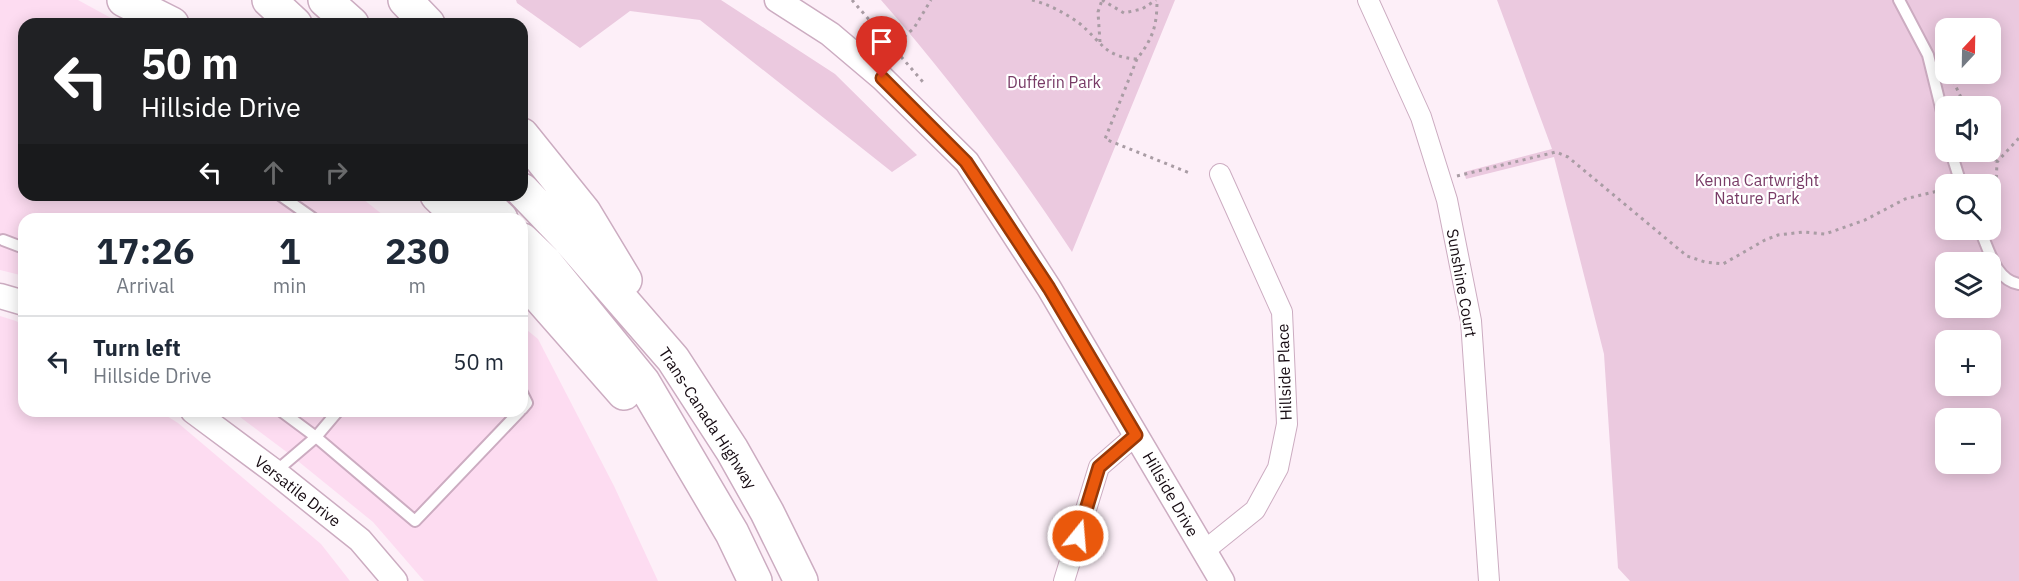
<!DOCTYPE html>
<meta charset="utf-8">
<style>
:root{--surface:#fff;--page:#f2f2f3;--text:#1f2937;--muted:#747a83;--line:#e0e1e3}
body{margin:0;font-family:"IBM Plex Sans",sans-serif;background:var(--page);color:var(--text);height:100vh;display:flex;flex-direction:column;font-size:22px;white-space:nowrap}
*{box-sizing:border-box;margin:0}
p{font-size:20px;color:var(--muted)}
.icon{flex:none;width:33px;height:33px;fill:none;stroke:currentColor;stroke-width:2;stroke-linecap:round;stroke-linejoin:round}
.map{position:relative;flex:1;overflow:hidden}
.sheet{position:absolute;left:18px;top:213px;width:510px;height:204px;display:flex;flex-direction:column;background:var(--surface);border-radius:18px;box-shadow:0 3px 15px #0003}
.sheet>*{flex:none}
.top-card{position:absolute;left:18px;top:18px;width:510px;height:183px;border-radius:18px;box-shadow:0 3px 15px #0003;background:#202124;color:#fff;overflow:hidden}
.needle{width:39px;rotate:22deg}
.controls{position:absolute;left:1935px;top:18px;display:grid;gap:12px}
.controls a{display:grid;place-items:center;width:66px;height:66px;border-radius:12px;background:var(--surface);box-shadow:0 3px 15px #0003;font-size:30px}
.pin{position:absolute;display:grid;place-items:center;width:51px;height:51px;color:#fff;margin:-62px -26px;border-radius:50% 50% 50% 0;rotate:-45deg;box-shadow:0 0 6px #0007}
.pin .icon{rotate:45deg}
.me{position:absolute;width:66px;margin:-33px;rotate:17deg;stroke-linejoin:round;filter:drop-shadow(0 0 4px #0008)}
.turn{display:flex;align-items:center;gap:21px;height:126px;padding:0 24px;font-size:27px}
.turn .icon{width:78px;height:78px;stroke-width:2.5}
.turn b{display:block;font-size:42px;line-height:51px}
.lanes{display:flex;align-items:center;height:57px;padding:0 24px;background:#0003;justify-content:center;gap:30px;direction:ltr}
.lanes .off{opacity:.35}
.eta{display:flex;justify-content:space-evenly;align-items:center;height:102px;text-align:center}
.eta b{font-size:36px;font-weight:700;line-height:42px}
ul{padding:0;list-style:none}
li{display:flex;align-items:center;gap:18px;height:90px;padding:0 24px;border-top:2px solid var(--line)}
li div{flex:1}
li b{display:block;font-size:22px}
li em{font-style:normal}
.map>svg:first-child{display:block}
.built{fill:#fddcf1}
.green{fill:#ebc9df;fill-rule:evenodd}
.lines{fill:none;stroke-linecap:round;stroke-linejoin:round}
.service-casing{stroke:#ccacc1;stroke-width:14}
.minor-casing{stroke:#ccacc1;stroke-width:22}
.tertiary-casing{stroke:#ccacc1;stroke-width:27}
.motorway-casing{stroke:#ccacc1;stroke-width:36}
.path{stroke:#a99ca4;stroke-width:3;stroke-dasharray:3 4.5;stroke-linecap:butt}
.service{stroke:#fff;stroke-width:10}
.minor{stroke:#fff;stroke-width:20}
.tertiary{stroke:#fff;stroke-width:24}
.motorway{stroke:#fff;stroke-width:33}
.route-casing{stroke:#983908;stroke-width:15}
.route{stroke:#ea580c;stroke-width:10}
.labels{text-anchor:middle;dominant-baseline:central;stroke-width:4.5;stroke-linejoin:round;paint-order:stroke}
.park-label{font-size:16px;fill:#783b66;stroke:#fff}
.street-label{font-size:16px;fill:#160b12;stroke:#fff}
</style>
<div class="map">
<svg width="2019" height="581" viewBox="0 0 2019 581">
<rect width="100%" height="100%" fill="#fdeff8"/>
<path class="built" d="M 0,0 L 78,0 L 122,24 L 24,24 L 24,195 L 358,195 L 388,219 L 24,219 L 24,276 L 0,270 Z
M 0,316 L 16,321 L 24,326 L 24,411 L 159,411 L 178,423 L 321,544 L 350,581 L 0,581 Z
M 522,326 L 538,339 L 614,486 L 658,581 L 424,581 L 373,522 L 288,453 L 232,411 L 522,411 Z"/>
<path class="green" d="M 516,0 L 721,0 L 835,74 L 917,155 L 892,172 L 700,20 L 630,11 L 580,48 L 517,3 Z
M 881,0 L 1175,0 L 1072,252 C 1014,164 951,80 881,0 Z
M 1497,0 L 2019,0 L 2019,581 L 1630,581 L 1618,568 L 1604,354 L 1554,157 L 1466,179 L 1464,172 L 1552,149 ZM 1946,28 L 1990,28 L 1990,74 L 1946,74 ZM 1946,106 L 1990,106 L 1990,152 L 1946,152 ZM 1946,184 L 1990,184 L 1990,230 L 1946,230 ZM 1946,262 L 1990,262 L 1990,308 L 1946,308 ZM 1946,340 L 1990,340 L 1990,386 L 1946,386 ZM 1946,418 L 1990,418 L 1990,464 L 1946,464 Z"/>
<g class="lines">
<defs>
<path id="service" d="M 1899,0 L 1928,55 L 1946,128
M 1951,152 L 1961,184
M 280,195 L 314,219
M 1980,230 C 1989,249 1995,280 2019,284
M 3,240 L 24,248
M 522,393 L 527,403 L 522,409
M 281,411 L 316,437 L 415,521 L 520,411
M 275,472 L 316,437 L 338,411"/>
<path id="minor" d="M 1368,0 L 1421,117 L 1447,200 L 1471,321 L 1489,581
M 1204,551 L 1255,510 L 1278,468 L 1287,424 L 1282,312 L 1220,174
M 1064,581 L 1099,467 L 1136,435"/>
<path id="tertiary" d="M 777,0 L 830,34 L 882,78 L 967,162 L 1049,288 L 1222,581
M 0,296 L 24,303
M 193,411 L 275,472 L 360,540 L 395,581"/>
<path id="motorway" d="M 124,0 L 172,24
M 269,0 L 295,24
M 325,0 L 352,24
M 405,0 L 428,24
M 522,135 L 584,212 L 625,280
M 522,190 L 567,237 L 673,359 L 732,450 L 767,512 L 801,581
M 437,195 L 462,219
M 476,195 L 501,219
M 522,240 L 545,262 L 643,382 L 732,533 L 755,581
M 522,277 L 624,393"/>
</defs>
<use href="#service" class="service-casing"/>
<use href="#minor" class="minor-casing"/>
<use href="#tertiary" class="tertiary-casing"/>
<use href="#motorway" class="motorway-casing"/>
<path class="path" d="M 852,0 L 923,82
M 1032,0 C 1048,4 1065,13 1079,23 C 1102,42 1104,57 1137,59 C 1153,38 1157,26 1157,0
M 1102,0 L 1124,13 L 1142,9 L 1156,0
M 1100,42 L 1098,12 L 1102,0
M 893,47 L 914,28 L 931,0
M 1137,59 L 1105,139 L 1192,174
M 1950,74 L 1965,106
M 1990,152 L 1997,162
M 1457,176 L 1556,152 L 1568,157 L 1687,256 L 1705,262 L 1723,264 L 1765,240 L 1778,235 L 1804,232 L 1825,234 L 1865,220 L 1905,199 L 1946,189
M 1990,190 L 1996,185 L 1997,162 L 2019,138"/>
<use href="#service" class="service"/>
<use href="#minor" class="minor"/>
<use href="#tertiary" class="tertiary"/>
<use href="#motorway" class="motorway"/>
</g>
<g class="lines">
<defs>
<path id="route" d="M 882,78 L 966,162 L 1049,288 L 1136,435 L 1099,467 L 1078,536"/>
</defs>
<use href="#route" class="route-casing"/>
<use href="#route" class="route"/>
</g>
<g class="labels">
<g class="park-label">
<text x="1054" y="82">Dufferin Park</text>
<text x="1757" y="180">Kenna Cartwright<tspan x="1757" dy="18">Nature Park</tspan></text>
</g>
<g class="street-label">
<text transform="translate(1462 283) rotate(80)">Sunshine Court</text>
<text transform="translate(1284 372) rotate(-92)">Hillside Place</text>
<text transform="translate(708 418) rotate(57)">Trans-Canada Highway</text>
<text transform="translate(298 491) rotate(38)">Versatile Drive</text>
<text transform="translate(1171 494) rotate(60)">Hillside Drive</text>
</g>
</g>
</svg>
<div class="controls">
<a><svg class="needle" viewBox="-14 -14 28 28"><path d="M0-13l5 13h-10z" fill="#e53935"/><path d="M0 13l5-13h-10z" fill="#747a83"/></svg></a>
<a><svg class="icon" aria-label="sound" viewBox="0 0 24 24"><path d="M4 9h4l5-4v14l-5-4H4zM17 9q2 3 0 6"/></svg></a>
<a><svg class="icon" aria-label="search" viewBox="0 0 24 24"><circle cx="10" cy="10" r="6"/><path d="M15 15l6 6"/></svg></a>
<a><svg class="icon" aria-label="layers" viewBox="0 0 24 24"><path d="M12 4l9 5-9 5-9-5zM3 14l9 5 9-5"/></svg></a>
<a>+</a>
<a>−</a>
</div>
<div class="pin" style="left:882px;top:78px;background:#d93025"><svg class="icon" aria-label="arrive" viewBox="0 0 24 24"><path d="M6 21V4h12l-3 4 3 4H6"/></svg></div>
<svg class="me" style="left:1078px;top:536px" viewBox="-20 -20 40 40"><circle r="17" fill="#ea580c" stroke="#fff" stroke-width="3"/><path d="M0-11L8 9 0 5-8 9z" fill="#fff"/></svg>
<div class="top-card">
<div class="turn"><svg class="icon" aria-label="left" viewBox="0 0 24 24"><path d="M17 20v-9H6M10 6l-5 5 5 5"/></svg><div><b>50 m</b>Hillside Drive</div></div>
<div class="lanes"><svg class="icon" aria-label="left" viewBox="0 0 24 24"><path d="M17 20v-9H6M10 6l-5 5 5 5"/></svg><svg class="icon off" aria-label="ahead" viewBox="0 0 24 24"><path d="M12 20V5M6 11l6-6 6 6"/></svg><svg class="icon off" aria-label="right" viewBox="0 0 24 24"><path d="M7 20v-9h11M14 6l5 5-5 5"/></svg></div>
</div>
<section class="sheet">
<div class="eta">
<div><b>17:26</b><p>Arrival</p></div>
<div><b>1</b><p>min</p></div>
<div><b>230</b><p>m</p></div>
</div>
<ul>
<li><svg class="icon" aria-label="left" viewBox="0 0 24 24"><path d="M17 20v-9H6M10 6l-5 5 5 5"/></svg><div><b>Turn left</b><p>Hillside Drive</p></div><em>50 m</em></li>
</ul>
</section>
</div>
